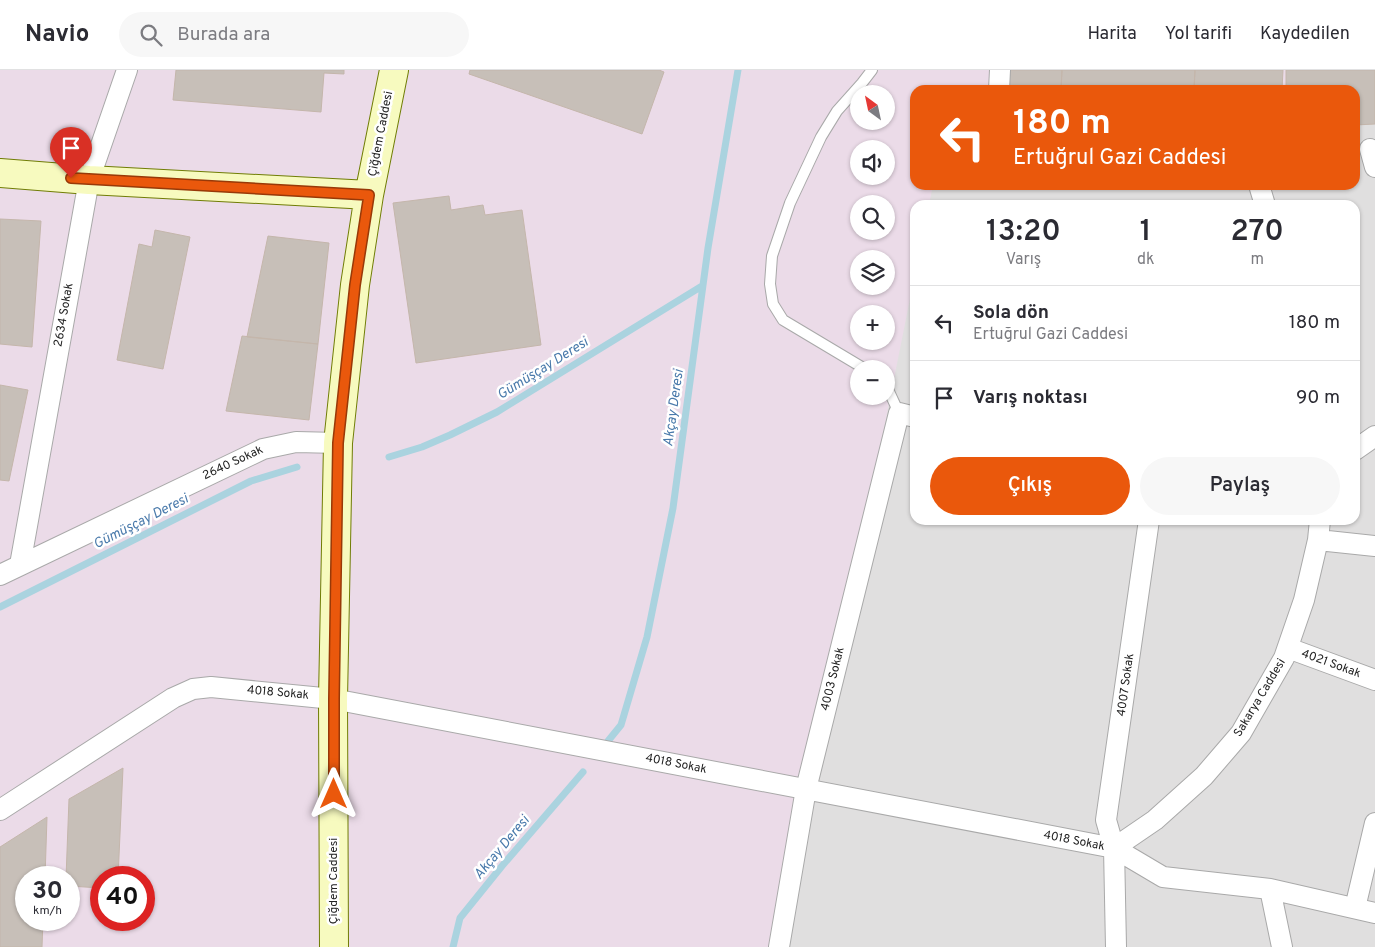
<!DOCTYPE html>
<html lang="tr">
<meta charset="utf-8">
<style>
:root{--surface:#fff;--page:#f7f7f7;--text:#2b2b33;--muted:#7c7c81;--line:#e1e1e2;--accent:#ea580c}
body{margin:0;font-family:Overpass,sans-serif;background:var(--page);color:var(--text);height:100vh;display:flex;flex-direction:column;font-size:19px;white-space:nowrap}
*{box-sizing:border-box;margin:0}
p{font-size:16px;color:var(--muted)}
.icon{flex:none;width:28px;height:28px;fill:none;stroke:currentColor;stroke-width:2;stroke-linecap:round;stroke-linejoin:round}
.map{position:relative;flex:1;overflow:hidden}
.details{position:absolute;left:910px;top:130px;width:450px;height:325px;display:flex;flex-direction:column;background:var(--surface);border-radius:15px;box-shadow:0 1px 4px #0004}
.details>*{flex:none}
.guide{position:absolute;left:910px;top:15px;width:450px;height:105px;border-radius:15px;box-shadow:0 1px 4px #0004;background:#ea580c;color:#fff;overflow:hidden}
.needle{width:32px;rotate:327deg}
.tools{position:absolute;left:850px;top:15px;display:grid;gap:10px}
.tools a{display:grid;place-items:center;width:45px;height:45px;border-radius:50%;background:var(--surface);box-shadow:0 1px 4px #0004;font-size:25px}
.speed{position:absolute;left:15px;top:796px;display:flex;gap:10px;font-size:25px;font-weight:700;text-align:center}
.speed>*{display:grid;place-content:center;width:65px;height:65px;border-radius:50%;background:var(--surface);box-shadow:0 1px 4px #0004;line-height:1}
.speed small{font-size:12px;font-weight:400}
.speed .limit{border:8px solid #d22;background:#fff;color:#111}
.pin{position:absolute;display:grid;place-items:center;width:42px;height:42px;color:#fff;margin:-51px -21px;border-radius:50% 50% 50% 0;rotate:-45deg;box-shadow:0 0 5px #0007}
.pin .icon{rotate:45deg}
.me{position:absolute;width:55px;margin:-28px;rotate:0deg;stroke-linejoin:round;filter:drop-shadow(0 0 4px #0008)}
.turn{display:flex;align-items:center;gap:18px;height:105px;padding:0 20px;font-size:22px}
.turn .icon{width:65px;height:65px;stroke-width:2.5}
.turn b{display:block;font-size:35px;line-height:42px}
.eta{display:flex;justify-content:space-evenly;align-items:center;height:85px;text-align:center}
.eta b{font-size:30px;font-weight:600;line-height:35px}
.primary-button{display:flex;gap:10px;margin-top:auto;padding:10px 20px}
.primary-button a{flex:1;height:58px;border-radius:30px;background:var(--accent);color:#fff;font-size:20px;font-weight:600;line-height:58px;text-align:center}
.primary-button a+a{background:var(--page);color:var(--text)}
ul{padding:0;list-style:none}
li{display:flex;align-items:center;gap:15px;height:75px;padding:0 20px;border-top:1px solid var(--line)}
li div{flex:1}
li b{display:block;font-size:19px}
li em{font-style:normal}
header{display:flex;align-items:center;gap:30px;box-sizing:border-box;height:70px;padding:0 25px;background:var(--surface);border-bottom:1px solid var(--line)}
header strong{font-size:24px}
nav{display:flex;gap:28px;margin-inline-start:auto;font-size:18px}
.search{width:350px;height:45px;background:var(--page);display:flex;align-items:center;gap:12px;box-sizing:border-box;padding:0 18px;border-radius:28px;color:var(--muted);font-size:19px}
.map>svg:first-child{display:block}
.residential{fill:#e0dfdf}
.industrial{fill:#ebdbe8;fill-rule:evenodd}
.lines{fill:none;stroke-linecap:round;stroke-linejoin:round}
.stream{stroke:#aad3df;stroke-width:7}
.building{fill:#c7bfb8;stroke:#c4b6ab}
.lane-casing{stroke:#a9a9a9;stroke-width:12}
.street-casing{stroke:#a9a9a9;stroke-width:22}
.secondary-casing{stroke:#707d05;stroke-width:30}
.lane{stroke:#fff;stroke-width:10}
.street{stroke:#fff;stroke-width:20}
.secondary{stroke:#f7fabf;stroke-width:28}
.route-casing{stroke:#983908;stroke-width:12}
.route{stroke:#ea580c;stroke-width:9}
.labels{text-anchor:middle;dominant-baseline:central;stroke-width:5;stroke-linejoin:round;paint-order:stroke}
.street-label{font-size:12px;fill:#222;stroke:#fff}
.water-label{font-size:14px;font-style:italic;fill:#4a7aab;stroke:#fff}
</style>
<header>
<strong>Navio</strong>
<div class="search"><svg class="icon" aria-label="search" viewBox="0 0 24 24"><circle cx="10" cy="10" r="6"/><path d="M15 15l6 6"/></svg>Burada ara</div>
<nav><a>Harita</a><a>Yol tarifi</a><a>Kaydedilen</a></nav>
</header>
<div class="map">
<svg width="1375" height="877" viewBox="0 0 1375 877">
<rect width="100%" height="100%" fill="#f2efe9"/>
<path class="residential" d="M 1355,54 L 1375,54 L 1375,877 L 764,877 L 886,326 L 915,180 L 915,450 L 1355,450 L 1355,135 L 926,135 L 930,115 L 1355,115 Z"/>
<path class="industrial" d="M 0,0 L 1375,0 L 1355,20 L 915,20 L 915,115 L 933,115 L 929,135 L 915,135 L 915,204 L 780,877 L 0,877 ZM 859,24 L 886,24 L 886,51 L 859,51 ZM 859,79 L 886,79 L 886,106 L 859,106 ZM 859,134 L 886,134 L 886,161 L 859,161 ZM 859,189 L 886,189 L 886,216 L 859,216 ZM 859,244 L 886,244 L 886,271 L 859,271 ZM 859,299 L 886,299 L 886,326 L 859,326 ZM 26,808 L 69,808 L 69,850 L 26,850 ZM 101,808 L 144,808 L 144,850 L 101,850 Z"/>
<g class="lines">
<path class="stream" d="M 389,387 L 422,377 L 450,365 L 497,342 L 702,216
M 0,537 L 251,411 L 297,397
M 608,671 L 621,655 L 647,567 L 673,438 L 708,178 L 738,0
M 453,877 L 460,848 L 502,796 L 583,702"/>
</g>
<path class="building" d="M 176,0 L 344,0 L 344,4 L 324,3 L 321,42 L 173,30 Z
M 470,0 L 659,0 L 664,2 L 642,64 L 469,4 Z
M 1010,0 L 1062,0 L 1061,20 L 1008,20 Z
M 1062,0 L 1195,0 L 1194,20 L 1061,20 Z
M 1195,0 L 1283,0 L 1282,20 L 1194,20 Z
M 1286,0 L 1375,0 L 1375,54 L 1355,55 L 1355,20 L 1286,20 Z
M 449,126 L 451,140 L 483,135 L 485,145 L 522,140 L 541,275 L 416,293 L 393,133 Z
M 0,149 L 41,151 L 32,277 L 0,274 Z
M 155,160 L 190,167 L 163,299 L 117,290 L 139,174 L 152,177 Z
M 268,166 L 329,173 L 318,274 L 247,267 Z
M 242,266 L 318,274 L 309,350 L 226,341 Z
M 0,315 L 28,320 L 9,411 L 0,410 Z
M 123,698 L 118,808 L 101,808 L 101,818 L 69,816 L 69,808 L 66,808 L 69,729 Z
M 47,747 L 45,808 L 26,808 L 26,850 L 43,850 L 42,877 L 0,877 L 0,777 Z"/>
<g class="lines">
<defs>
<path id="lane" d="M 865,299 L 783,250 L 773,234 L 770,214 L 772,186 L 790,133 L 821,67 L 837,41 L 862,13 L 872,0
M 886,315 L 899,343"/>
<path id="street" d="M 999,20 L 1000,0
M 1370,79 L 1375,97
M 1259,115 L 1265,135
M 1355,380 L 1375,366
M 1318,470 L 1375,476
M 20,495 L 89,110 L 127,0
M 0,505 L 263,379 L 296,372 L 338,373
M 1288,578 L 1375,610
M 0,740 L 173,628 L 193,619 L 211,617 L 333,629 L 1114,778 L 1163,807 L 1270,819 L 1375,843
M 1114,778 L 1106,750 L 1149,450
M 1270,819 L 1282,877
M 1355,838 L 1375,753
M 779,877 L 806,719 L 899,343 L 915,347
M 1116,877 L 1114,778 L 1155,750 L 1204,706 L 1241,663 L 1284,588 L 1304,530 L 1318,470 L 1320,450"/>
<path id="secondary" d="M 0,103 L 89,110 L 369,125
M 334,877 L 333,629 L 338,373 L 355,215 L 369,125 L 394,0"/>
</defs>
<use href="#lane" class="lane-casing"/>
<use href="#street" class="street-casing"/>
<use href="#secondary" class="secondary-casing"/>
<use href="#lane" class="lane"/>
<use href="#street" class="street"/>
<use href="#secondary" class="secondary"/>
</g>
<g class="lines">
<defs>
<path id="route" d="M 71,108 L 369,125 L 355,215 L 338,373 L 334,629 L 334,724"/>
</defs>
<use href="#route" class="route-casing"/>
<use href="#route" class="route"/>
</g>
<g class="labels">
<g class="street-label">
<text transform="translate(381 64) rotate(-79)">Çiğdem Caddesi</text>
<text transform="translate(64 245) rotate(-80)">2634 Sokak</text>
<text transform="translate(233 393) rotate(-25)">2640 Sokak</text>
<text transform="translate(1331 594) rotate(20)">4021 Sokak</text>
<text transform="translate(833 609) rotate(-76)">4003 Sokak</text>
<text transform="translate(1126 615) rotate(-82)">4007 Sokak</text>
<text transform="translate(278 623) rotate(5)">4018 Sokak</text>
<text transform="translate(1260 628) rotate(-59)">Sakarya Caddesi</text>
<text transform="translate(676 694) rotate(11)">4018 Sokak</text>
<text transform="translate(1074 771) rotate(11)">4018 Sokak</text>
<text transform="translate(334 811) rotate(-90)">Çiğdem Caddesi</text>
</g>
<g class="water-label">
<text transform="translate(543 299) rotate(-32)">Gümüşçay Deresi</text>
<text transform="translate(674 338) rotate(-82)">Akçay Deresi</text>
<text transform="translate(141 452) rotate(-27)">Gümüşçay Deresi</text>
<text transform="translate(502 778) rotate(-50)">Akçay Deresi</text>
</g>
</g>
</svg>
<div class="tools">
<a><svg class="needle" viewBox="-14 -14 28 28"><path d="M0-13l5 13h-10z" fill="#e53935"/><path d="M0 13l5-13h-10z" fill="#7c7c81"/></svg></a>
<a><svg class="icon" aria-label="sound" viewBox="0 0 24 24"><path d="M4 9h4l5-4v14l-5-4H4zM17 9q2 3 0 6"/></svg></a>
<a><svg class="icon" aria-label="search" viewBox="0 0 24 24"><circle cx="10" cy="10" r="6"/><path d="M15 15l6 6"/></svg></a>
<a><svg class="icon" aria-label="layers" viewBox="0 0 24 24"><path d="M12 4l9 5-9 5-9-5zM3 14l9 5 9-5"/></svg></a>
<a>+</a>
<a>−</a>
</div>
<div class="speed"><div>30<small>km/h</small></div><div class="limit">40</div></div>
<div class="pin" style="left:71px;top:108px;background:#d93025"><svg class="icon" aria-label="arrive" viewBox="0 0 24 24"><path d="M6 21V4h12l-3 4 3 4H6"/></svg></div>
<svg class="me" style="left:334px;top:724px" viewBox="-20 -20 40 40"><path d="M0-17L14 15 0 8-14 15z" fill="#ea580c" stroke="#fff" stroke-width="4"/></svg>
<div class="guide">
<div class="turn"><svg class="icon" aria-label="left" viewBox="0 0 24 24"><path d="M17 20v-9H6M10 6l-5 5 5 5"/></svg><div><b>180 m</b>Ertuğrul Gazi Caddesi</div></div>
</div>
<section class="details">
<div class="eta">
<div><b>13:20</b><p>Varış</p></div>
<div><b>1</b><p>dk</p></div>
<div><b>270</b><p>m</p></div>
</div>
<ul>
<li><svg class="icon" aria-label="left" viewBox="0 0 24 24"><path d="M17 20v-9H6M10 6l-5 5 5 5"/></svg><div><b>Sola dön</b><p>Ertuğrul Gazi Caddesi</p></div><em>180 m</em></li>
<li><svg class="icon" aria-label="arrive" viewBox="0 0 24 24"><path d="M6 21V4h12l-3 4 3 4H6"/></svg><div><b>Varış noktası</b></div><em>90 m</em></li>
</ul>
<div class="primary-button"><a>Çıkış</a><a>Paylaş</a></div>
</section>
</div>
